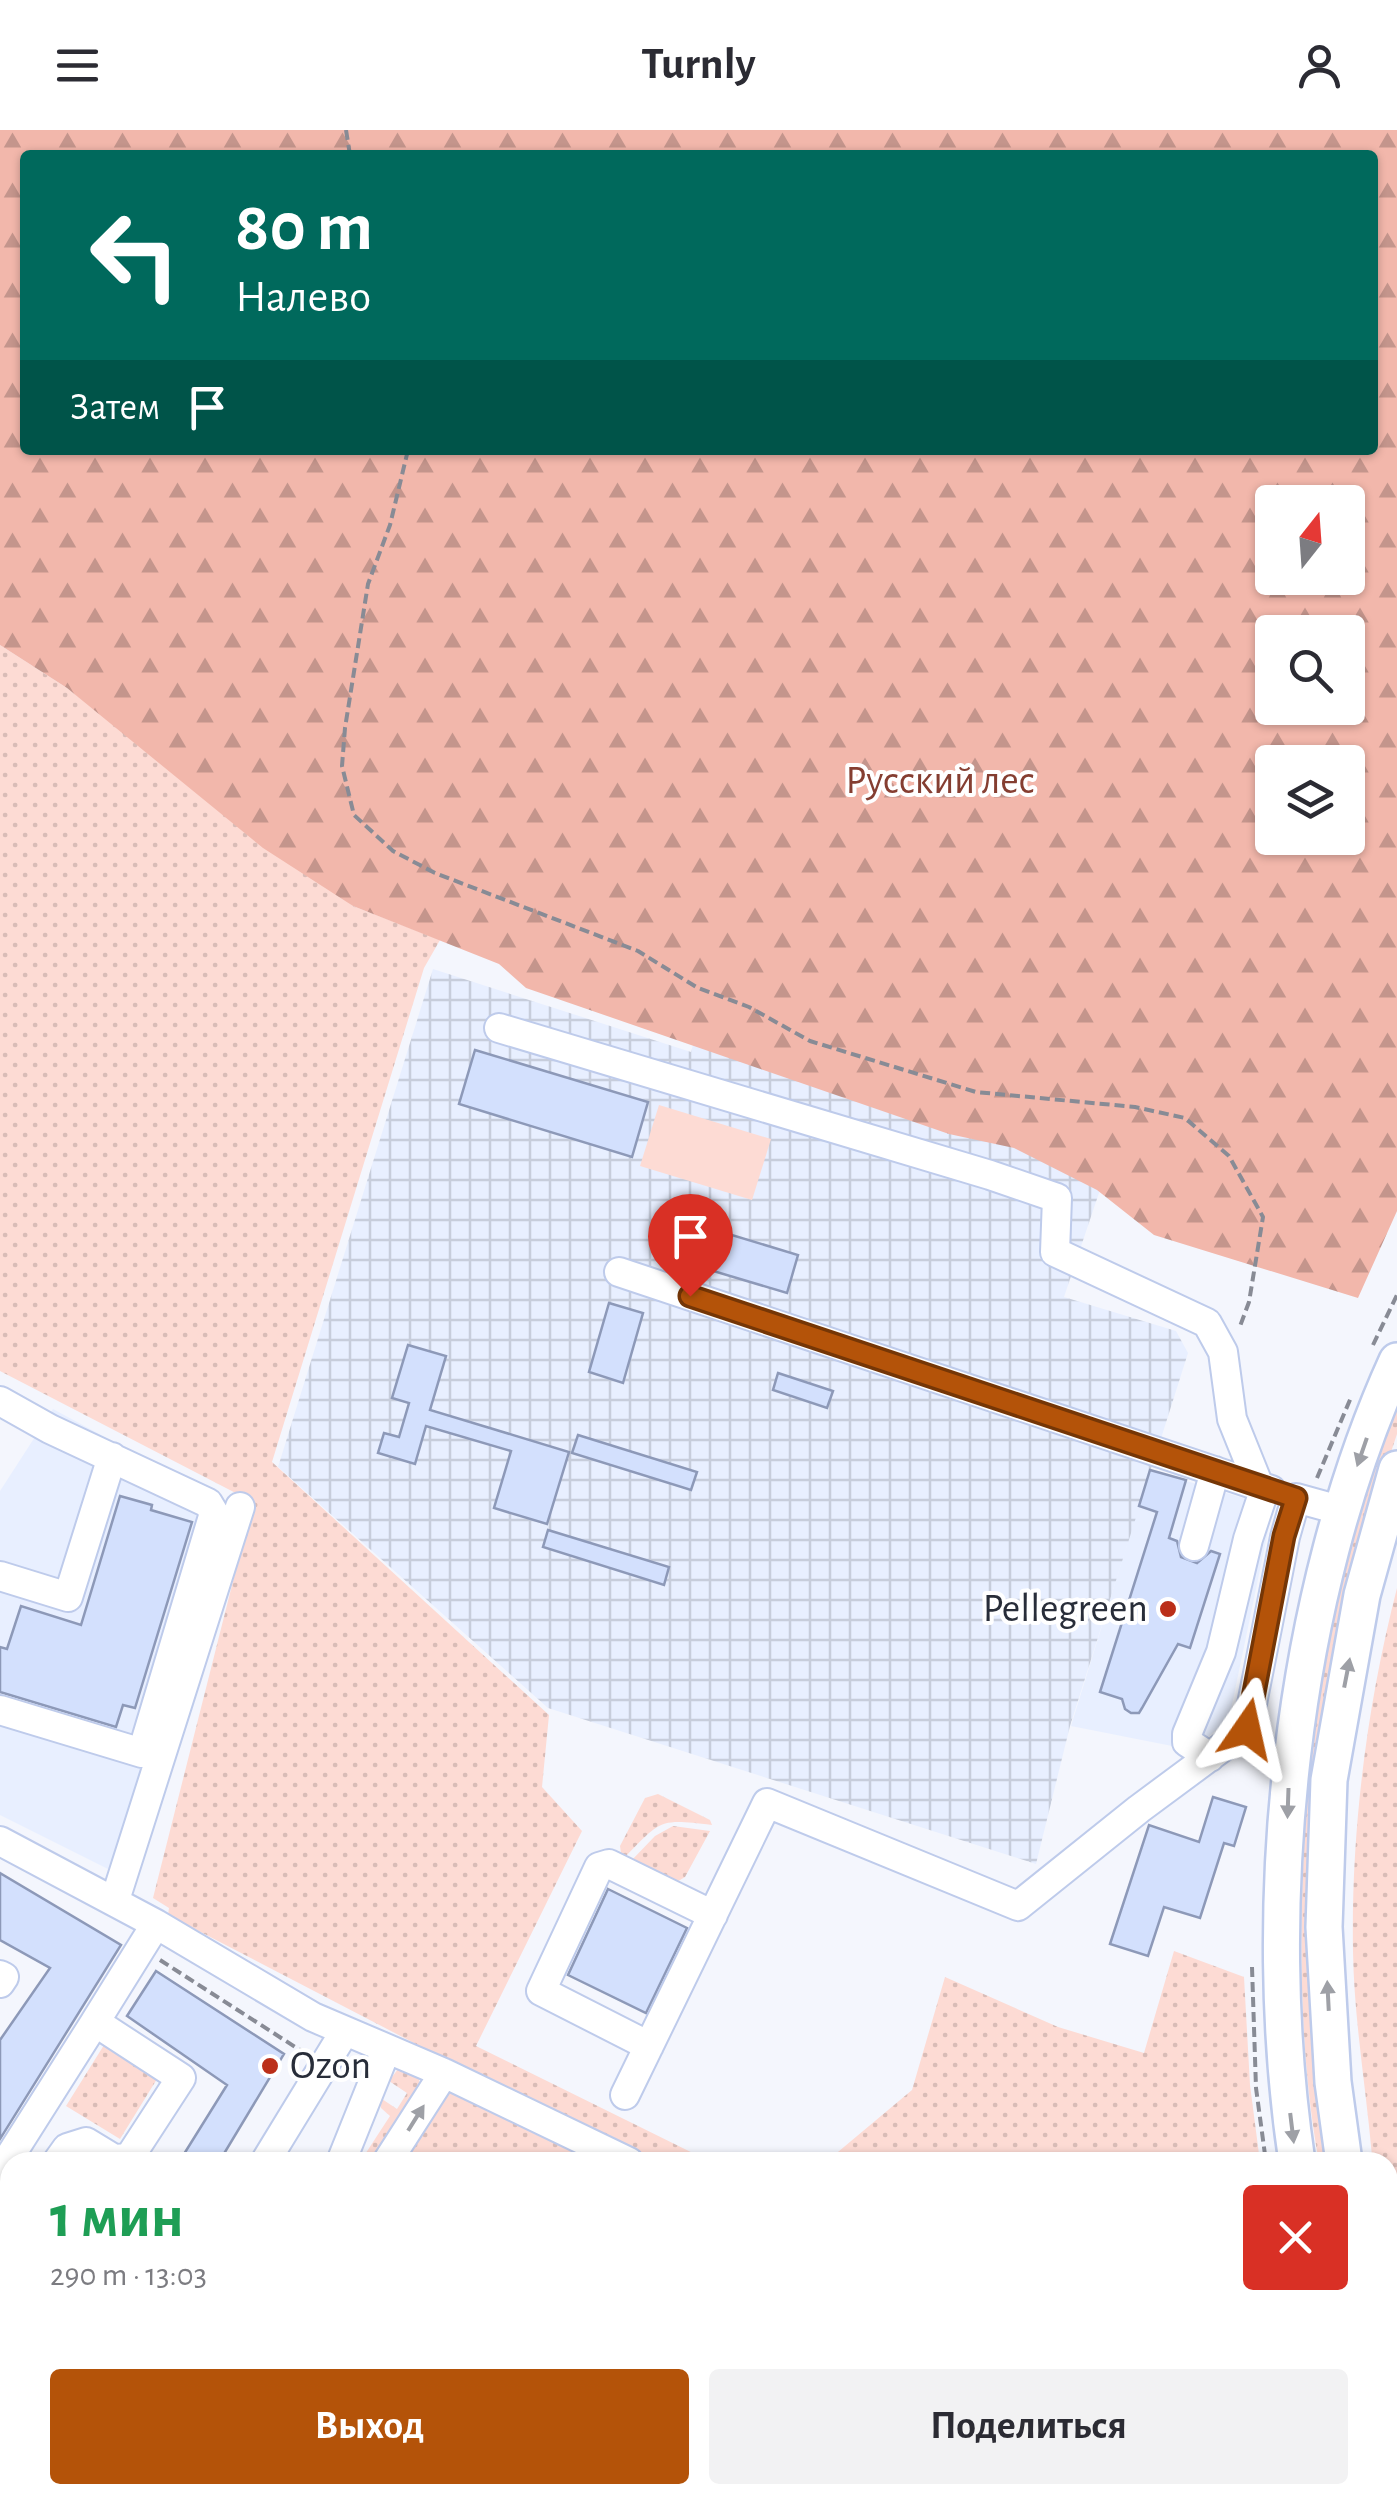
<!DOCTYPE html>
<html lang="ru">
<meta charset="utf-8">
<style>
:root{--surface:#fff;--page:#f2f2f3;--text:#2b2b33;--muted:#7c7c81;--accent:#b45309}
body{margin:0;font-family:"Alegreya Sans",sans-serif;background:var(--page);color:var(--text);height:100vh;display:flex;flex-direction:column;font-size:38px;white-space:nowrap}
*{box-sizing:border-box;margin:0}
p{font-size:32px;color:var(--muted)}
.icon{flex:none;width:55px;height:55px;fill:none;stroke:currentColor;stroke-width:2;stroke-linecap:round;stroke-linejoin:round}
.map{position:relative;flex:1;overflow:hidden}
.drawer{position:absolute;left:0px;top:2022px;width:1398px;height:352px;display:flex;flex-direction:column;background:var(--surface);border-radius:30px 30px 0 0;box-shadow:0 2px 8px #0004}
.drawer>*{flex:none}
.banner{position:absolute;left:20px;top:20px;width:1358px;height:305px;border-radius:10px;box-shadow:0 2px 8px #0004;background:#00695c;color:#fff;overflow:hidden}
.needle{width:65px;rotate:17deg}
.buttons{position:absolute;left:1255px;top:355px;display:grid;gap:20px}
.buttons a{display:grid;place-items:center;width:110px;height:110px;border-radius:10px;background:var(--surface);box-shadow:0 2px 8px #0004;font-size:50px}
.pin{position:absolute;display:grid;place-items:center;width:85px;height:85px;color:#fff;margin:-102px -42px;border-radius:50% 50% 50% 0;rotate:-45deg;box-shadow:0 0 10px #0007}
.pin .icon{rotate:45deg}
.me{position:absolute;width:110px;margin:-55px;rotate:11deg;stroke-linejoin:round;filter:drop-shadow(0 0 8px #0008)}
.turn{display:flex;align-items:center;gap:35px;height:210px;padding:0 50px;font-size:45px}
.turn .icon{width:130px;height:130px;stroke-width:2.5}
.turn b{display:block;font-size:70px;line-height:85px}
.then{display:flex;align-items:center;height:95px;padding:0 50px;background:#0003;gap:20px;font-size:38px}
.round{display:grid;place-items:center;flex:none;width:105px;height:105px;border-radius:10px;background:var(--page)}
.summary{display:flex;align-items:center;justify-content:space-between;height:170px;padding:0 50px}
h1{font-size:60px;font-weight:700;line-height:75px;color:#1e9e55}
.button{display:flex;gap:20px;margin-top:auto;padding:20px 50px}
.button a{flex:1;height:115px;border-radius:10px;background:var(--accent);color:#fff;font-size:40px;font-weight:700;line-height:115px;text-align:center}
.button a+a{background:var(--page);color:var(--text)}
header{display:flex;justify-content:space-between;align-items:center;height:130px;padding:0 50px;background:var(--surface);font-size:45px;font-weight:700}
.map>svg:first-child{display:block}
.built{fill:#e8efff}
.industrial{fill:url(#industrial-grid)}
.green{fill:url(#green-dots)}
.forest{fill:url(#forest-firs);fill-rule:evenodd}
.pitch{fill:#fddbd4}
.building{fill:#d3e0fd;stroke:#8d99b8;stroke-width:2.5}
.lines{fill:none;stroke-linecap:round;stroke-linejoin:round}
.minor-casing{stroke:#becbeb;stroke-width:32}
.major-casing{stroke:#becbeb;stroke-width:40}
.path{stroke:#888b95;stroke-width:4;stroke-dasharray:10 5;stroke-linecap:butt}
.minor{stroke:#fff;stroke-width:28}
.major{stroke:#fff;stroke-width:35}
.oneway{fill:#9ea0a6}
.route-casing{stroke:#753606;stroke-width:25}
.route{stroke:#b45309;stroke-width:18}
.poi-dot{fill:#bb2f19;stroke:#fff;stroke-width:4}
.labels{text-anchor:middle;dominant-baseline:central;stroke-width:8;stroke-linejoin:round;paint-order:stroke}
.park-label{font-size:40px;fill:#853e31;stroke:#fff}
.poi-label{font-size:40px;fill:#282d39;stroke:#fff;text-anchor:end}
</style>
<header><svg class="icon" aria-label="menu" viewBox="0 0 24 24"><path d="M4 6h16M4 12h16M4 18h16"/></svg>Turnly<svg class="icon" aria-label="person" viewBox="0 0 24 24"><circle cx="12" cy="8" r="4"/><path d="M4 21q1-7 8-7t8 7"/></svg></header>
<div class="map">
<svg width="1397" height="2374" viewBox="0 0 1397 2374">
<defs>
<pattern id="industrial-grid" width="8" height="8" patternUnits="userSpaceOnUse" patternTransform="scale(2.5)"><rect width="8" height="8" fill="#e8efff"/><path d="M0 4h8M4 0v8" fill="none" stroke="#c7cddb"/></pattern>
<pattern id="green-dots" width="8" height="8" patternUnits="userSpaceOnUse" patternTransform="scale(2.5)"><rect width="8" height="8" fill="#fddbd4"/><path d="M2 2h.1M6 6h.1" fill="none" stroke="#d9bcb7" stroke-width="1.8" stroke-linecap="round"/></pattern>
<pattern id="forest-firs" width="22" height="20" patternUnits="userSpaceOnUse" patternTransform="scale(2.5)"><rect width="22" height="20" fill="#f2b7ab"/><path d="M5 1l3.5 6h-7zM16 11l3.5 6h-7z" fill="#c4958c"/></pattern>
</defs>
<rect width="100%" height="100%" fill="#f4f6fd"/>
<path class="built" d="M 53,1279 L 227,1373 L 112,1741 L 0,1685 L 0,1361 Z
M 1150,1340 L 1273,1377 L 1229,1589 L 1182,1629 L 1172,1616 L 1071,1596 Z
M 0,2109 L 10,2116 L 10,2365 L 105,2365 L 99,2374 L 0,2374 Z"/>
<path class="industrial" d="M 433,839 L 691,922 L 696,905 L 1104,1048 L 1064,1167 L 1176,1201 L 1188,1223 L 1070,1596 L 1036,1734 L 548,1578 L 278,1337 Z"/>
<path class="green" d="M 0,515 L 67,558 L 353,776 L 440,810 L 424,838 L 272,1332 L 549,1585 L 542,1657 L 582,1701 L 476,1916 L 711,2032 L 657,2032 L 464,1939 L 168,1785 L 169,1778 L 153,1768 L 253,1372 L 0,1241 Z
M 1397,1275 L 1397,1304 L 1369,1388 L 1349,1462 L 1331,2032 L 1319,2032 C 1303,1945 1300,1855 1302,1767 C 1307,1594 1333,1437 1397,1275 Z
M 1397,1458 L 1397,2138 L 1388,2095 L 1388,2032 L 1374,2032 L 1372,2026 C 1366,1958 1354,1889 1353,1821 C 1351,1699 1367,1575 1397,1458 Z
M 658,1664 L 710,1690 L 712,1695 C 660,1689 662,1689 626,1726 L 621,1723 L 620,1716 L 645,1668 Z
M 673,1696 L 710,1701 L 685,1747 L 675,1753 L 631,1731 L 655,1706 Z
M 1174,1821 L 1244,1847 L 1250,1955 L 1260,2032 L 826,2032 L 912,1960 L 945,1847 L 1058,1897 L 1144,1923 Z
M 104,1915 L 157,1949 L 120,2009 L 66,1976 Z
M 398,1939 L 419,1949 L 420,1960 L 373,2032 L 360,2032 L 390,1986 L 381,1978 L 379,1967 L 397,1979 L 407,1963 L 389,1951 Z
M 450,1961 L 605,2032 L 398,2032 L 439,1967 Z
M 184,2365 L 742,2365 L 756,2374 L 178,2374 Z
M 784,2365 L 888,2365 C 858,2374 812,2374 784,2365 Z
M 954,2365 L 1107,2365 L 1072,2374 L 929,2374 Z"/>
<path class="forest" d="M 0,0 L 1397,0 L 1397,1081 L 1358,1168 L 1154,1105 L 1097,1060 L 1014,1018 L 949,1004 L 526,858 L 499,834 L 353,776 L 263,718 L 67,558 L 0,515 ZM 25,25 L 1372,25 L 1372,320 L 25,320 ZM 1272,372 L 1348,372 L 1348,448 L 1272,448 ZM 1272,502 L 1348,502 L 1348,578 L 1272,578 ZM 1272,632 L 1348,632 L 1348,708 L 1272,708 Z"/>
<path class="pitch" d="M 659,975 L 771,1009 L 752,1070 L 640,1036 Z"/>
<path class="building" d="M 475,920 L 648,972 L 632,1027 L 459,974 Z
M 712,1099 L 798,1125 L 787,1163 L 700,1137 Z
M 609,1173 L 643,1183 L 623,1253 L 589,1242 Z
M 408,1215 L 446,1226 L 430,1280 L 569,1322 L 547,1394 L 494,1378 L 511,1321 L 426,1296 L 415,1334 L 378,1323 L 384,1303 L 399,1307 L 409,1273 L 392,1268 Z
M 778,1243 L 833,1261 L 827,1278 L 773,1260 Z
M 578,1305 L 697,1342 L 691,1360 L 572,1323 Z
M 1150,1340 L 1186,1350 L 1169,1408 L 1177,1411 L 1181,1427 L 1197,1433 L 1211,1421 L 1220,1424 L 1190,1518 L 1178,1514 L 1142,1578 L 1139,1583 L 1131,1583 L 1125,1579 L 1122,1569 L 1100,1562 L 1157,1382 L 1139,1376 Z
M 120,1366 L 152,1375 L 151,1380 L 192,1392 L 135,1578 L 123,1575 L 116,1597 L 0,1562 L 0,1517 L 7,1519 L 21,1476 L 81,1495 Z
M 548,1400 L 669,1437 L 664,1455 L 543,1417 Z
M 1213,1667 L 1246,1677 L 1234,1716 L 1224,1713 L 1200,1788 L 1164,1777 L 1148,1826 L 1110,1814 L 1149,1695 L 1199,1712 Z
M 0,1743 L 121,1815 L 0,2009 L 0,1910 L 50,1838 L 0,1810 Z
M 608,1759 L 687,1798 L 646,1883 L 568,1845 Z
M 156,1841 L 284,1924 L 219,2032 L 179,2032 L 227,1955 L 127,1886 Z"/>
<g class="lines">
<defs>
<path id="minor" d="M 499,898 L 990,1045 L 1057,1068 L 1055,1122 L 1207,1193 L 1223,1222 L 1232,1289 L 1259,1356
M 619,1142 L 1271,1360
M 0,1271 L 50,1299 L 208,1373 L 214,1383 L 142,1623 L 0,1580
M 1194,1416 L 1215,1341
M 0,1446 L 68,1467 L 112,1327
M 1210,1627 L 1187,1612 L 1187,1604 L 1221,1522 L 1248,1409 L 1265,1358
M 0,1711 L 156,1794
M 115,1770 L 240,1377
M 0,1845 L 4,1847 L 0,1853
M 649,1916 L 541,1861 L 599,1737 L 609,1734 L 713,1785
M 625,1965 L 767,1673 L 1018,1776 L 1139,1679 L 1247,1599 L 1285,1407 L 1296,1368 L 1343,1381
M 57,2032 L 67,2018 L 86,2012 L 114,2029 L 129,2028 L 181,1948 L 95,1892 L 156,1794 L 313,1887 L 444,1943 L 629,2032
M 265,2032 L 345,1901
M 341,2032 L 386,1920
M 387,2032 L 444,1943
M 0,2042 L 95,1892
M 0,2094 L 10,2101
M 764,2365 L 777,2374
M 54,2374 L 60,2365
M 120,2374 L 126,2365
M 167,2374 L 173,2365
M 895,2374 L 920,2365"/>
<path id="major" d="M 1297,2032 C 1259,1778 1290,1466 1397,1231
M 1344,2032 L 1333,1952 L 1324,1797 L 1329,1650 L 1362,1465 L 1397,1339
M 1388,2235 L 1397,2265
M 1209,2374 L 1241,2365
M 1336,2374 L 1397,2367"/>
</defs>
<use href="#minor" class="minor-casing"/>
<use href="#major" class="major-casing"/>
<path class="path" d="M 346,0 L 350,25
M 408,320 L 390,395 L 368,454 L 345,598 L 342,636 L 354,685 L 393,721 L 435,743 L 638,821 L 698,858 L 749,877 L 810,911 L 976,962 L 1135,977 L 1185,988 L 1229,1026 L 1263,1087 L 1249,1172 L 1239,1199
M 1373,1215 L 1397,1165
M 1317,1348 L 1352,1265
M 1262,1637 L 1263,1617
M 160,1830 L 303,1922
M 1252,1837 L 1256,1958 L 1266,2032
M 310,2032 L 318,2020
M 1388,2139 L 1397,2177
M 0,2364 L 10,2349
M 560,2365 L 562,2374
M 614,2365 L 616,2374
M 670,2365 L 672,2374
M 728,2365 L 742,2374
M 839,2365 L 858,2374
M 1138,2365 L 1140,2374
M 90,2374 L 96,2365
M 221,2374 L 227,2365
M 497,2374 L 497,2365
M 1038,2374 L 1067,2365
M 1086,2374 L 1121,2365"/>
<use href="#minor" class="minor"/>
<use href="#major" class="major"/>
</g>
<defs><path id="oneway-solid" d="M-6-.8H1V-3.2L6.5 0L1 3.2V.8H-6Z" transform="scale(2.5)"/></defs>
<g class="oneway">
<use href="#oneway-solid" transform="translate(1362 1322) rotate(109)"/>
<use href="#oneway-solid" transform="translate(1347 1543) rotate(-79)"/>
<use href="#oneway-solid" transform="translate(1288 1673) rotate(92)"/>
<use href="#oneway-solid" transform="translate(1328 1866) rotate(-93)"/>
<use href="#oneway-solid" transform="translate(416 1988) rotate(-58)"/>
<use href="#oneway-solid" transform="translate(1292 1998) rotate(83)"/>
</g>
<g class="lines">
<defs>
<path id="route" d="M 690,1166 L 1296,1368 L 1284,1406 L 1247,1599"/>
</defs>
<use href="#route" class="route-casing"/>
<use href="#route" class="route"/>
</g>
<g class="poi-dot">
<circle cx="1168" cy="1479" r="10"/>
<circle cx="270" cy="1936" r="10"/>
</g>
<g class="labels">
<g class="park-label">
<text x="940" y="651">Русский лес</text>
</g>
<g class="poi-label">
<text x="1148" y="1479">Pellegreen</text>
<text x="290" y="1936" text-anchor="start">Ozon</text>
</g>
</g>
</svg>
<div class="buttons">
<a><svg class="needle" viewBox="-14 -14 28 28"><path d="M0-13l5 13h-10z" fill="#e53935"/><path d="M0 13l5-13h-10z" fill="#7c7c81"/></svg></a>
<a><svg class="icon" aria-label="search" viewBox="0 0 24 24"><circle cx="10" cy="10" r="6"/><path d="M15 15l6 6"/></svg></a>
<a><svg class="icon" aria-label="layers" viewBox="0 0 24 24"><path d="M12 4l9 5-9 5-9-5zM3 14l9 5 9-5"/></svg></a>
</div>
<div class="pin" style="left:690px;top:1166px;background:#d93025"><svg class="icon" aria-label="arrive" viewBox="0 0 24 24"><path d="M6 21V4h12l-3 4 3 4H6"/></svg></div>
<svg class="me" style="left:1247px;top:1599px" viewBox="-20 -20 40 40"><path d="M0-17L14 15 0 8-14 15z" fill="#b45309" stroke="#fff" stroke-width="4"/></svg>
<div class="banner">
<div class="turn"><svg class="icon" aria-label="left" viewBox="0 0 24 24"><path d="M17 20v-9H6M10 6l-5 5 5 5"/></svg><div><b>80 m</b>Налево</div></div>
<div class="then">Затем<svg class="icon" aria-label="arrive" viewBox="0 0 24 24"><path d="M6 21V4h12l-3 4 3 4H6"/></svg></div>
</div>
<section class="drawer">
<div class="summary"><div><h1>1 мин</h1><p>290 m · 13:03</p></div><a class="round" style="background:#d93025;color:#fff"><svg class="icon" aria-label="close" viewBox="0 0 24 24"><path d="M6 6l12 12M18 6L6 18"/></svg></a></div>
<div class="button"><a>Выход</a><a>Поделиться</a></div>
</section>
</div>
